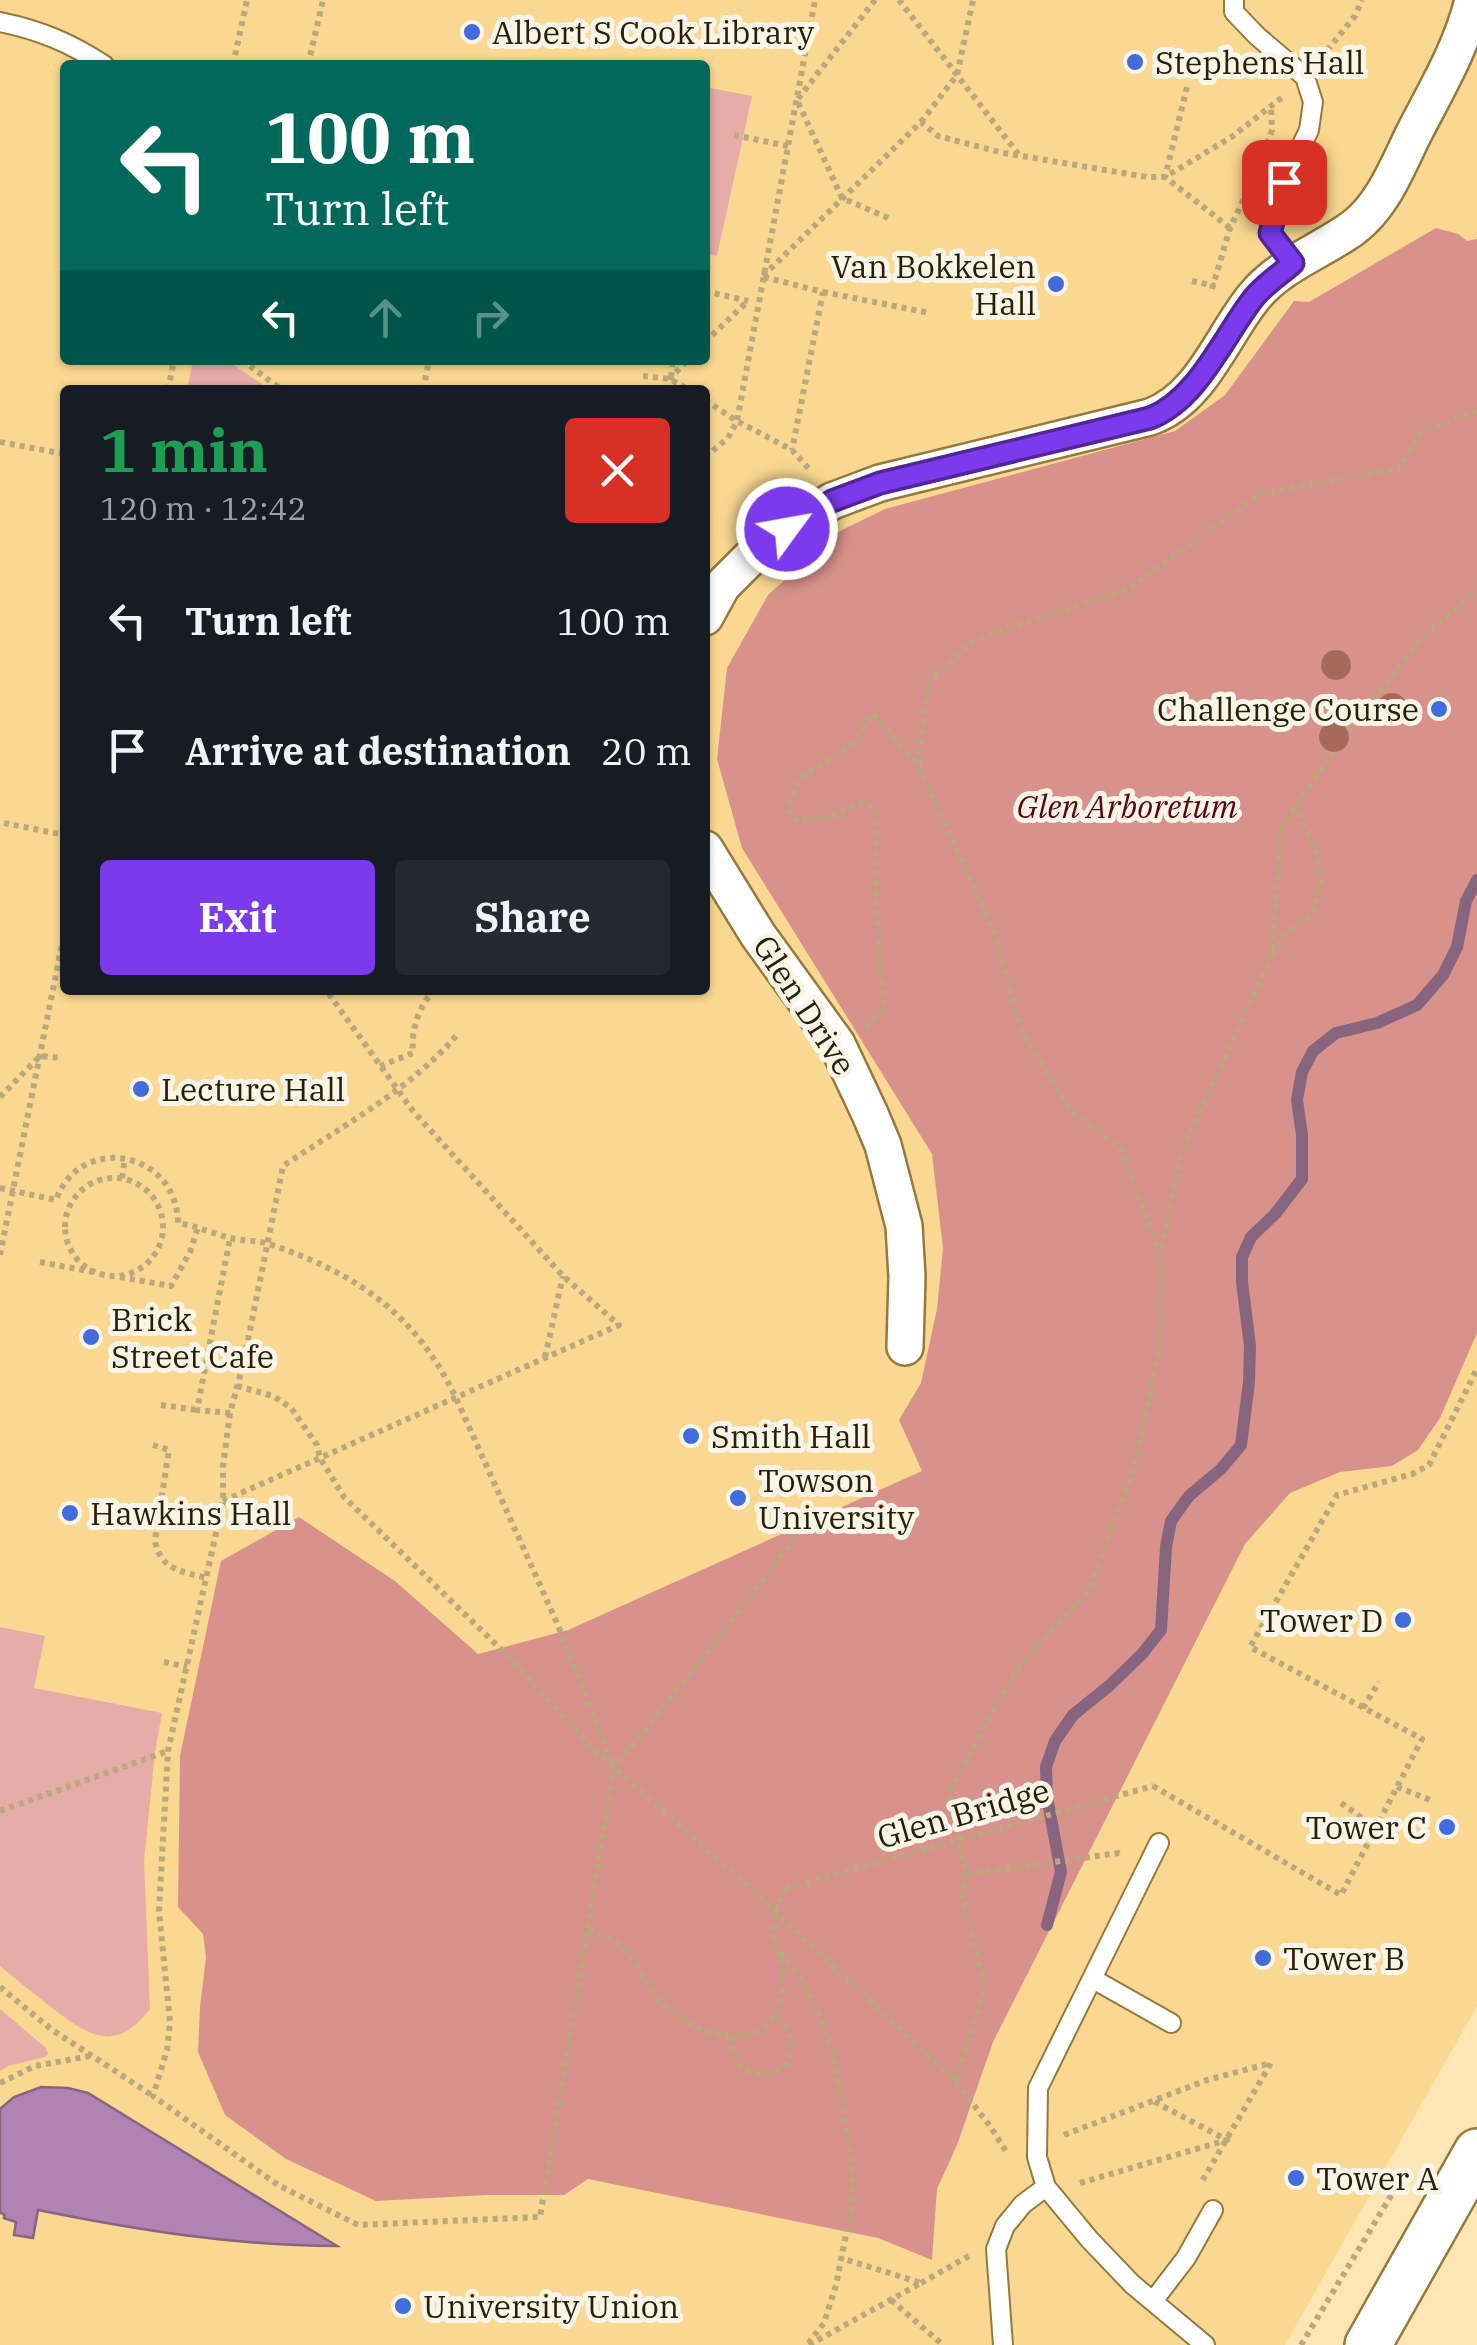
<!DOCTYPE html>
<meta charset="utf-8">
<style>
:root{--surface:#171b24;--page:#242831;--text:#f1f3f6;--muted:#9ea1a6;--accent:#7c3aed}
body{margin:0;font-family:"IBM Plex Serif",serif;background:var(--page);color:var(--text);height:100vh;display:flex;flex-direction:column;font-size:38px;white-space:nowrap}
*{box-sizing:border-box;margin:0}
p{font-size:32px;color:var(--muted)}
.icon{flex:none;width:55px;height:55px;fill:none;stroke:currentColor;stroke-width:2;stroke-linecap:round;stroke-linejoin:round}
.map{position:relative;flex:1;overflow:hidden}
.panel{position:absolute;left:60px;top:385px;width:650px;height:610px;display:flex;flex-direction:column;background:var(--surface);border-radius:10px;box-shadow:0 2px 8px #0004}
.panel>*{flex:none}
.guide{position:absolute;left:60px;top:60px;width:650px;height:305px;border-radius:10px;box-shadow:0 2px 8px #0004;background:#00695c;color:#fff;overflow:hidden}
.pin{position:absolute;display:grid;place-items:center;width:85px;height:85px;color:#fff;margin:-42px;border-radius:20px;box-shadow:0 5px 15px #0006}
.me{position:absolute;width:110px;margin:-55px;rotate:58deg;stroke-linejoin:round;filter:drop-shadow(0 0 8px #0008)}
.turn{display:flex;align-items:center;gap:35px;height:210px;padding:0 40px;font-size:45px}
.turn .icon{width:130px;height:130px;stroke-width:2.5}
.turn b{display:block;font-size:70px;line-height:85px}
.lanes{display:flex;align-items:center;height:95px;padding:0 40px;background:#0003;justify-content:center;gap:50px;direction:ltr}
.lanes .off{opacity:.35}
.round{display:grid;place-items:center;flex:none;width:105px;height:105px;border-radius:10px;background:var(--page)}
.summary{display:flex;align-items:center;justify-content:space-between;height:170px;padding:0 40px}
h1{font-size:60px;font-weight:700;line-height:75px;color:#1e9e55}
.cta{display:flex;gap:20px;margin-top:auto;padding:20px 40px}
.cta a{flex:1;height:115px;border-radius:10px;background:var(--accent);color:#fff;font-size:40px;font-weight:700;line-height:115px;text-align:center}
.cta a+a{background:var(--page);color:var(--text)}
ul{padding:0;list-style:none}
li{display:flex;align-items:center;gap:30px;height:130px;padding:0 40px}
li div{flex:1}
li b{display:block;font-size:38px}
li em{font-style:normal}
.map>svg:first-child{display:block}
.built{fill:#fad891;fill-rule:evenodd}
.green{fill:#e6aca7}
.forest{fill:#d8928b}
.water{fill:#b183b3;stroke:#88657f;stroke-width:2.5}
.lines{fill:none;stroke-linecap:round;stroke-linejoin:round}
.stream{stroke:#88657f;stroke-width:12}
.service-casing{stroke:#967a3d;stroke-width:22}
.minor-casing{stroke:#967a3d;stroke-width:40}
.tertiary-casing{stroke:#967a3d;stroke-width:50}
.path{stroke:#bba87d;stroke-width:6;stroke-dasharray:5 5;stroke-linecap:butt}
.service{stroke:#fff;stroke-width:18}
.minor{stroke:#fff;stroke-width:35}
.tertiary{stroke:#fff;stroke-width:45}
.path-bridge{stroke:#bba87d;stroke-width:6;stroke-dasharray:5 5;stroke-linecap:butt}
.tree{fill:#a56b58}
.route-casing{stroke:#51269a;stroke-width:25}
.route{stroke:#7c3aed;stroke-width:18}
.poi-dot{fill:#406cdd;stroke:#fbf5e9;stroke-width:4}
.labels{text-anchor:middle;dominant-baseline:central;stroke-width:10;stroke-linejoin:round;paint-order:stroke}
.poi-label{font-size:32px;fill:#2a1f05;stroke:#fbf5e9;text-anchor:start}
.park-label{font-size:32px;font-style:italic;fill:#5c060c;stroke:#fbf5e9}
.street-label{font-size:32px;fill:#2a1f05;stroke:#fbf5e9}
</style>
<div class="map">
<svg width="1477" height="2345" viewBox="0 0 1477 2345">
<rect width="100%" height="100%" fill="#fee6b4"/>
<path class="built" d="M 0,0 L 1477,0 L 1477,2006 L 1285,2345 L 0,2345 ZM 65,65 L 705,65 L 705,360 L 65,360 ZM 65,390 L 705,390 L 705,990 L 65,990 Z"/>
<path class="green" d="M 705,87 L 752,96 L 717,256 L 705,254 Z
M 193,360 L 226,360 L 271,390 L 187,390 Z
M 0,1627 L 45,1636 L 34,1688 L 162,1713 L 155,1752 L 144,1861 L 150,2009 C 117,2051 93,2039 56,2011 C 37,1996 18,1981 0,1966 Z
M 0,2009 L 46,2048 L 48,2054 L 45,2057 L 8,2066 L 0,2071 Z"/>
<path class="forest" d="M 1436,228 L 1458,234 L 1467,241 L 1477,239 L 1477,1333 L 1440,1418 L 1418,1450 L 1392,1466 L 1340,1472 L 1290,1493 L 1245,1544 L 993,2042 L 957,2145 L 937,2189 L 932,2260 L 878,2238 L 588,2179 L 564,2195 L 487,2195 L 376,2201 L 286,2159 L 225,2115 L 198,2052 L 200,2007 L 206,1957 L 203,1934 L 178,1907 L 180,1756 L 221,1561 L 299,1517 L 395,1581 L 478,1654 L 568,1630 L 922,1471 L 899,1420 L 921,1383 L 937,1309 L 943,1248 L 932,1154 L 742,848 L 717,759 L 727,668 L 768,595 L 838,532 L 885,509 L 1175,431 L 1225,395 L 1294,301 L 1309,302 Z"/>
<path class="water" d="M 41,2087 L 68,2088 L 88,2093 L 337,2246 C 236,2246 137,2230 38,2210 L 33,2238 L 14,2235 L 16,2222 L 4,2218 L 4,2214 L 0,2213 L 0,2109 L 14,2097 Z"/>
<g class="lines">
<path class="stream" d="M 1047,1925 L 1061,1872 L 1047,1797 L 1046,1767 L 1055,1741 L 1073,1715 L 1109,1686 L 1142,1654 L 1161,1630 L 1166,1547 L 1171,1521 L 1189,1496 L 1221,1469 L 1241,1445 L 1249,1382 L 1250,1346 L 1242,1282 L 1242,1257 L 1251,1237 L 1275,1214 L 1302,1179 L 1302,1135 L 1297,1100 L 1302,1072 L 1313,1051 L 1336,1033 L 1377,1023 L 1417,1005 L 1443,975 L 1457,947 L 1466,901 L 1477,880"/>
<defs>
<path id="service" d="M 1234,0 L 1234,12 L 1257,36 L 1305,77 L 1313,102 L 1309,130 L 1284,182 L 1269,233 L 1293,263
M 0,22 C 40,30 70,43 104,65
M 1159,1843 L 1038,2088 L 1037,2157 L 1046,2187 L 1089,2239 L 1132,2284 L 1205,2345
M 1093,1979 L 1171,2023
M 1153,2301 L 1186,2258 L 1213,2210
M 1003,2345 L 996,2249 L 1005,2226 L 1023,2204 L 1046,2187"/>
<path id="minor" d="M 705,617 L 722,586 L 750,558 L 787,529 L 832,501 L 880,483 L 1150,417 C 1201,399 1221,338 1253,298 C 1279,265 1320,252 1353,228 C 1383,206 1398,165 1414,133 C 1436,90 1462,47 1473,0
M 705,849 L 758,935 L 837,1044 L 870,1114 L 883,1145 L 904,1226 L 907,1277 L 905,1347"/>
<path id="tertiary" d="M 1368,2345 L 1477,2152"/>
</defs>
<use href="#service" class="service-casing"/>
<use href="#minor" class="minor-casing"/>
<use href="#tertiary" class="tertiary-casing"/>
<path class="path" d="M 875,0 L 797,100 L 842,198 L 888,218
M 899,0 L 1019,155
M 1321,58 L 1355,16 L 1362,0
M 233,65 L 247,0
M 308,65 L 323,0
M 1187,87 L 1165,177 L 1230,228
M 921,122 L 957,75 L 973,0
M 734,135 L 788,146
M 1267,144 L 1272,130 L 1271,106
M 763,276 L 921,122 L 938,136 L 1004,153 L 1147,177 L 1165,177 L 1233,136 L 1285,95
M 764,277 L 823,292 L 792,450
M 1192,281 L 1215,286
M 1212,289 L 1230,228 L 1249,188
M 705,291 L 748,301
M 823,292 L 930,313
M 705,342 L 748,301
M 242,360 L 282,390
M 643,376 L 670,379 L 689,390
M 671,377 L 673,360
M 168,390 L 174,360
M 423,390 L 429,360
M 668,390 L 670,379 L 687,360
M 705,400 L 737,421 L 792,450 L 809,469
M 0,442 L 65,454
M 705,457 L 728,438 L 737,421 L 815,0
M 918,764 L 928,683 L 976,639 L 1131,588 L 1260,493 L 1399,469 L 1421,432 L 1477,411
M 4,823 L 65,835
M 1273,955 L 1286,932 L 1314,913 L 1322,876 L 1313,844 L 1296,806
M 422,990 L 432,992
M 153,994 L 153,990
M 865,1027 L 884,1009 L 876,906 L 877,810 L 860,803 L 830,817 L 798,822 L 788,809 L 799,778 L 851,746 L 873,713 L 918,765 L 995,934 L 1022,1032 L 1070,1110 L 1121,1149 L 1160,1255
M 456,1036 C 411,1089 341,1127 283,1166 L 243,1365 L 230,1413 L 223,1466 L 223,1501 L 168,1751 L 159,1911 L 170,2022 L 167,2050 L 153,2096 L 278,2185 L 358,2225 L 540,2217 L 614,1768 L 703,1658 L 817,1509
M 380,1066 L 413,1053 C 411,1029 418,1008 434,990
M 0,1097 L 40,1056 L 62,1058
M 122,1178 L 125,1158
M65 1227a49 49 0 1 1 98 0a49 49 0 1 1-98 0Z
M 0,1188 L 56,1200 C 81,1132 177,1151 178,1223 C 197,1226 213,1234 231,1238 C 243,1241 257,1240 269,1244 C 356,1273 416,1314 456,1398 L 557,1623 L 612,1763
M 0,1255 L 65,929
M 40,1262 L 93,1272
M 120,1277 L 171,1286 L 190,1252 L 198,1227
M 545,1357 L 563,1276
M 237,1386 L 273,1396 L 291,1408 L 317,1445 L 320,1458 L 344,1497 L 507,1655 L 592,1748 L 750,1888 L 955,2081 L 990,2126 L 1007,2153
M 161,1405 L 197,1410
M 230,1413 L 197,1410 L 230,1238
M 153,1445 L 169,1450 L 155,1540 C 159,1569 182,1572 207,1578
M 223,1501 L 619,1325 L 563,1276 L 413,1111 L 326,990
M 164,1662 L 187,1667
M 1363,1708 L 1379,1682
M 1153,1786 L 1341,1895 L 1422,1739 L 1250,1647 L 1337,1495 L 1412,1474 L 1429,1465 L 1477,1369
M 1397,1787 L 1433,1801
M 1341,1803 L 1376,1828
M 0,1811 L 168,1751
M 966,1874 L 1119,1853 L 1124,1855
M 786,1888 L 774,1911 L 774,1945 L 805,1985 L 818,2011 L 834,2057 L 850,2150 L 853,2199 L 836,2285 L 824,2323 L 807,2345
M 588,1931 C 597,1935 609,1937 617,1942 C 631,1951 640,1972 649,1986 C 667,2016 705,2038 740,2036 C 760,2036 773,2023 779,2005 C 785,1986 784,1971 777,1952
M 0,1987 L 51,2029 L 153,2096
M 733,2036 L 731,2046 L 740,2067 C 781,2092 811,2046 776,2016
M 955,2081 L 985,1989 L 962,1895 L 966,1874 L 948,1794 L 1016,1670 L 1090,1589 L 1135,1464 L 1160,1344 L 1160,1256 L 1182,1151 L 1271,958 L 1282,826 L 1342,739 L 1424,636 L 1477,590
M 0,2083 L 35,2066 L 90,2056
M 1064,2135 L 1207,2080 L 1271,2063 L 1201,2183
M 1080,2183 L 1227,2140 L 1153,2101
M 921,2283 L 969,2256
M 891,2300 L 943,2345
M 809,2345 L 921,2283 L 841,2258
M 1301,2345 L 1398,2184"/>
<use href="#service" class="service"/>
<use href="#minor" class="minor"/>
<use href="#tertiary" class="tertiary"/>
<path class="path-bridge" d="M 786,1888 L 1153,1786"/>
</g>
<g class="tree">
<circle cx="1336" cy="665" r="15"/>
<circle cx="1392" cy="708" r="15"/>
<circle cx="1334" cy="737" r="15"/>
</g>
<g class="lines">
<defs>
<path id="route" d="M 787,529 L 832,501 L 880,483 L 1150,418 C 1197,400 1223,338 1252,300 C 1262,286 1280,275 1293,263 L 1270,233 L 1284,182"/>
</defs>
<use href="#route" class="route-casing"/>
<use href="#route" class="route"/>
</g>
<g class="poi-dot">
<circle cx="472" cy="32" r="10"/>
<circle cx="1135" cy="62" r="10"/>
<circle cx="1056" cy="284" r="10"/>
<circle cx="1439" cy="709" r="10"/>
<circle cx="141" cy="1089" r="10"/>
<circle cx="91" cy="1337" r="10"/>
<circle cx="691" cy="1436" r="10"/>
<circle cx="738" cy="1498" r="10"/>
<circle cx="70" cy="1513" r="10"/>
<circle cx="1403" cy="1620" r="10"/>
<circle cx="1447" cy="1827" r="10"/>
<circle cx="1263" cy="1958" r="10"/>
<circle cx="1296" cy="2178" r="10"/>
<circle cx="403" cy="2306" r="10"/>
</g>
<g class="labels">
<g class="poi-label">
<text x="492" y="32">Albert S Cook Library</text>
<text x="1155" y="62">Stephens Hall</text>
<text x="1036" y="266" text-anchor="end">Van Bokkelen<tspan x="1036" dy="37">Hall</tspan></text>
<text x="1419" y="709" text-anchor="end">Challenge Course</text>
<text x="161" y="1089">Lecture Hall</text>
<text x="111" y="1319">Brick<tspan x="111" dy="37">Street Cafe</tspan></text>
<text x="711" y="1436">Smith Hall</text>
<text x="758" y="1480">Towson<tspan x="758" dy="37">University</tspan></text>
<text x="90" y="1513">Hawkins Hall</text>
<text x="1383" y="1620" text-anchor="end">Tower D</text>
<text x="1427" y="1827" text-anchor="end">Tower C</text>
<text x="1283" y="1958">Tower B</text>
<text x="1316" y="2178">Tower A</text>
<text x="423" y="2306">University Union</text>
</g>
<g class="park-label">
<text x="1127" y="806">Glen Arboretum</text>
</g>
<g class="street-label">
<text transform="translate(805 1005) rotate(57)">Glen Drive</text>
<text transform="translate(963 1813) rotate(-16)">Glen Bridge</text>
</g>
</g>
</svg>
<div class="pin" style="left:1284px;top:182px;background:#d93025"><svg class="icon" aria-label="arrive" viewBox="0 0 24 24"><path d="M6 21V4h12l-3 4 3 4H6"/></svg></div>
<svg class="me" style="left:787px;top:529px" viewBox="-20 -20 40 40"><circle r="17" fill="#7c3aed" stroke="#fff" stroke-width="3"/><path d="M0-11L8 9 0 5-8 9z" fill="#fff"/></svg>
<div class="guide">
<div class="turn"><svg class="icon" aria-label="left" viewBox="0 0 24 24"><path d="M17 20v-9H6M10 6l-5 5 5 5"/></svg><div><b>100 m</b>Turn left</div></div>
<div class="lanes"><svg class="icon" aria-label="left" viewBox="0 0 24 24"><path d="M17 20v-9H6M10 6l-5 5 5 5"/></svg><svg class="icon off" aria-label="ahead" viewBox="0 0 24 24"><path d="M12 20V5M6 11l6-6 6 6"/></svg><svg class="icon off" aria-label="right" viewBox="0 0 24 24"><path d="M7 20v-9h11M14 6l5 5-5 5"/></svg></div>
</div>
<section class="panel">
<div class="summary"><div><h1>1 min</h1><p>120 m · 12:42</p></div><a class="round" style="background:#d93025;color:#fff"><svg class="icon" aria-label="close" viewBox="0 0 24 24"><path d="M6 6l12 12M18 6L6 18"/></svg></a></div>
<ul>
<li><svg class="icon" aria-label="left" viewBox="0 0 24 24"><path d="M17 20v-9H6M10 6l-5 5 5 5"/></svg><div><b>Turn left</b></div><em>100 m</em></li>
<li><svg class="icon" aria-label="arrive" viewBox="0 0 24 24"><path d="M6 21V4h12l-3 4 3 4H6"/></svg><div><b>Arrive at destination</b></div><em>20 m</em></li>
</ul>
<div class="cta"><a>Exit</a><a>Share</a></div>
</section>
</div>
